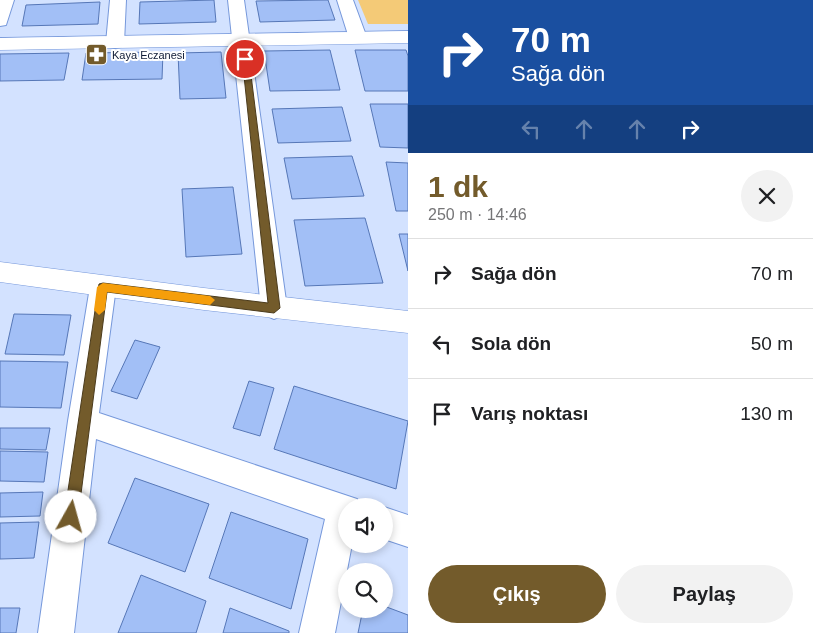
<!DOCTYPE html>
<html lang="tr">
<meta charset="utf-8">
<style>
:root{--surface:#fff;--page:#f2f2f2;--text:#202124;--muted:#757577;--line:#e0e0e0;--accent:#735b2b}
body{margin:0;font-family:Helvetica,sans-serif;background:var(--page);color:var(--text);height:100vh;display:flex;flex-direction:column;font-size:19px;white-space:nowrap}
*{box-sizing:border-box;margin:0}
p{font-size:16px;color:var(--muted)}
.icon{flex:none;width:28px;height:28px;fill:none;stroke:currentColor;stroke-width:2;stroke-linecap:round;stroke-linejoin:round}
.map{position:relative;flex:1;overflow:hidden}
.panel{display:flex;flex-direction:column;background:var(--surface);width:405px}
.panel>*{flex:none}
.top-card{background:#1a4fa0;color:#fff;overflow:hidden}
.buttons{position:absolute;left:338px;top:498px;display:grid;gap:10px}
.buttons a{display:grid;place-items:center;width:55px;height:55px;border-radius:50%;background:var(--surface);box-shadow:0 2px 8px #0003;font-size:25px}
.pin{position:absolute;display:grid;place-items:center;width:42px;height:42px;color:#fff;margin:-21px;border:2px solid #fff;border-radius:50%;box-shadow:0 1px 5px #0007}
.me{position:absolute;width:55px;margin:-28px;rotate:7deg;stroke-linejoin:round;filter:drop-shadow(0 0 4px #0008)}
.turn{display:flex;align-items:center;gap:18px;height:105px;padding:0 20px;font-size:22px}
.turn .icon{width:65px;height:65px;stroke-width:2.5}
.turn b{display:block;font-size:35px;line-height:42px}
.lanes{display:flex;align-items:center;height:48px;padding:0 20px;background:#0003;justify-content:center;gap:25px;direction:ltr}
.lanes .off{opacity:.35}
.round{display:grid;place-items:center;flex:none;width:52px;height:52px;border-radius:26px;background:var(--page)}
.head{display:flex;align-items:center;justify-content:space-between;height:85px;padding:0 20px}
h1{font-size:30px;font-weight:700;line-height:38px;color:var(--accent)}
.cta{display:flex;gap:10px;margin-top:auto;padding:10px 20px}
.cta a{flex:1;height:58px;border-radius:30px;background:var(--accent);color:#fff;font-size:20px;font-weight:700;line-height:58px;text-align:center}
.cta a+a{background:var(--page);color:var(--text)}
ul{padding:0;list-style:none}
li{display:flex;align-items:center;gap:15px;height:70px;padding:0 20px;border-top:1px solid var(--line)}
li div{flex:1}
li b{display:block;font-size:19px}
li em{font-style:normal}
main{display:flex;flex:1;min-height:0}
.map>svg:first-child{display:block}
.green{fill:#f4ca77}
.building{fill:#a2bff6;stroke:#5677b7}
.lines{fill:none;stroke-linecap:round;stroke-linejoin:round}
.minor-casing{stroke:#7698db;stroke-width:2}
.tertiary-casing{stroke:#7698db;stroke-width:1}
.minor{fill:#fff;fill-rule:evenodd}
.tertiary{fill:#fff;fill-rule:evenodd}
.route{fill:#735b2b;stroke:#4b3b1c}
.slow{fill:#f59e0b}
.labels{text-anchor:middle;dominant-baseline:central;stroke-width:4;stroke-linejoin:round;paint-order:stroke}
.far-poi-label{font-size:11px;fill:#0f1b35;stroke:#fff;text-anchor:start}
</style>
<main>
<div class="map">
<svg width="408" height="633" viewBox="0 0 408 633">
<rect width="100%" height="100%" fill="#d3e2ff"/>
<path class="green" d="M 358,0 L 408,0 L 408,24 L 368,24 Z"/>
<path class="building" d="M 214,0 L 216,22 L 139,24 L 140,2 Z
M 328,0 L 335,20 L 260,22 L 256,1 Z
M 100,2 L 98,24 L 22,26 L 26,5 Z
M 330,50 L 340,90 L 270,91 L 264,51 Z
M 355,50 L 406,50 L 408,56 L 408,91 L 365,91 Z
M 163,52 L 162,79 L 82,80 L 86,53 Z
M 221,52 L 226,98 L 180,99 L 178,53 Z
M 69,53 L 64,80 L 0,81 L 0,54 Z
M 370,104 L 408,104 L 408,148 L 380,147 Z
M 342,107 L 351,141 L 278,143 L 272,109 Z
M 352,156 L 364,196 L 292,199 L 284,158 Z
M 386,162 L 408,163 L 408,211 L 396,211 Z
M 233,187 L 242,254 L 186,257 L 182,189 Z
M 365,218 L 383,283 L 305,286 L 294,220 Z
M 399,234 L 408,234 L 408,271 Z
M 14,314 L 71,315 L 64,355 L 5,354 Z
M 135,340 L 160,347 L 137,399 L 111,391 Z
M 0,361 L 68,362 L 61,408 L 0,407 Z
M 249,381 L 274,388 L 260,436 L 233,428 Z
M 294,386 L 408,421 L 396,489 L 274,449 Z
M 0,428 L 50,428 L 46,450 L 0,449 Z
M 0,451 L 48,452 L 44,482 L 0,481 Z
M 135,478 L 209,504 L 185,572 L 108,543 Z
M 43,492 L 40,516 L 0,517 L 0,493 Z
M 231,512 L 308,539 L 291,609 L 209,578 Z
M 39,522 L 34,558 L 0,559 L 0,523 Z
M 141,575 L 206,601 L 196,633 L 118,633 Z
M 384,606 L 408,615 L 408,633 L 358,633 L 363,609 L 384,609 Z
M 0,608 L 20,608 L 16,633 L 0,633 Z
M 230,608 L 289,631 L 289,633 L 223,633 Z"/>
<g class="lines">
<defs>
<path id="minor" d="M 0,0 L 14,0 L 6,25 L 0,26 Z
M 110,0 L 126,0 L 124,43 L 121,47 L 115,48 L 109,47 L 106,43 Z
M 228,0 L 244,0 L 287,308 L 283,315 L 274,319 L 265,315 L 261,308 Z
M 337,0 L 353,0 L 367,38 L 364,42 L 358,43 L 352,42 L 349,38 Z
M 103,277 L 112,280 L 116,287 L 99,413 L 357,499 L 360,506 L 346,506 L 346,544 L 352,544 L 335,633 L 299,633 L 325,519 L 96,439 L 74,633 L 38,633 L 68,421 L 90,287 L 94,280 Z
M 384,507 L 408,515 L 408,547 L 384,539 Z"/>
<path id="tertiary" d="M 408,31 L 408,43 L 0,50 L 0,38 Z
M 0,262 L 204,288 L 408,311 L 408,333 L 204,310 L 0,282 Z"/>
</defs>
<use href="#minor" class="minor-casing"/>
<use href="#tertiary" class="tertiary-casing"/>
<use href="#minor" class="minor"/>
<use href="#tertiary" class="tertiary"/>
</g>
<path class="route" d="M 242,57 L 249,59 L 280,308 L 274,313 L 107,292 L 78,517 L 76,522 L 71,524 L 66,522 L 64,517 L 99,284 L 103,283 L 268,303 Z"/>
<path class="slow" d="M 103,283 L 210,296 L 215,300 L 210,305 L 107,292 L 105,310 L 99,315 L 94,310 L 97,287 Z"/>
<defs>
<symbol id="pharmacy-square" viewBox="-11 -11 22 22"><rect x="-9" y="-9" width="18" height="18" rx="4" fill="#735b2b" stroke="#fff"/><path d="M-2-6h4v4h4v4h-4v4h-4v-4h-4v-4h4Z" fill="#fff"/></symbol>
</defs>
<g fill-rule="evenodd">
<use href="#pharmacy-square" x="84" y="42" width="25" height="25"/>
</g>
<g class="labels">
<g class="far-poi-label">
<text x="112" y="55">Kaya Eczanesi</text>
</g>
</g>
</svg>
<div class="buttons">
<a><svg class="icon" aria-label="sound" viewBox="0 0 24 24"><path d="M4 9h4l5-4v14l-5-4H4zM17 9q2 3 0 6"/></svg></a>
<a><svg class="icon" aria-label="search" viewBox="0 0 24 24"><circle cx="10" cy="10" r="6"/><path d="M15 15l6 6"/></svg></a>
</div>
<div class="pin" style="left:245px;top:59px;background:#d93025"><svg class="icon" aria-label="arrive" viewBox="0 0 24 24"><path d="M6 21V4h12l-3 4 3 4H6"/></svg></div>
<svg class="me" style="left:71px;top:517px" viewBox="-20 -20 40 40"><circle r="19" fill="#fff"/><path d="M0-13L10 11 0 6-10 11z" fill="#735b2b"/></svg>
</div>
<section class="panel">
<div class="top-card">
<div class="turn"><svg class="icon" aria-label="right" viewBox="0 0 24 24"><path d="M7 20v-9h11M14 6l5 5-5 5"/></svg><div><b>70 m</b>Sağa dön</div></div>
<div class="lanes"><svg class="icon off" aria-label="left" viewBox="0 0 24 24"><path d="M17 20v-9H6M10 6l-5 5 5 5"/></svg><svg class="icon off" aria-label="ahead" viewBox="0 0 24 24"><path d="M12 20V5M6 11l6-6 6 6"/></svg><svg class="icon off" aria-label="ahead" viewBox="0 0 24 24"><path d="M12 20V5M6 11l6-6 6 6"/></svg><svg class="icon" aria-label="right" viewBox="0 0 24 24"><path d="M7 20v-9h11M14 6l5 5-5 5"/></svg></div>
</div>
<div class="head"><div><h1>1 dk</h1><p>250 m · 14:46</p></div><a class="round"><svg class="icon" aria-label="close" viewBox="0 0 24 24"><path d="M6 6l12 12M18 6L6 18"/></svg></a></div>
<ul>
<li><svg class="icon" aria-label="right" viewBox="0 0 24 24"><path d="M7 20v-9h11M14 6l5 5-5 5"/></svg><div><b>Sağa dön</b></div><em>70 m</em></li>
<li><svg class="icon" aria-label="left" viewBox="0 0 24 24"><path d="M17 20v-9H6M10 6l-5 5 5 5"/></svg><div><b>Sola dön</b></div><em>50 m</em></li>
<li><svg class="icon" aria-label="arrive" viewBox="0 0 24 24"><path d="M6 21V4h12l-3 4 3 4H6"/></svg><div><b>Varış noktası</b></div><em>130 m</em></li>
</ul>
<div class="cta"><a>Çıkış</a><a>Paylaş</a></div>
</section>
</main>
